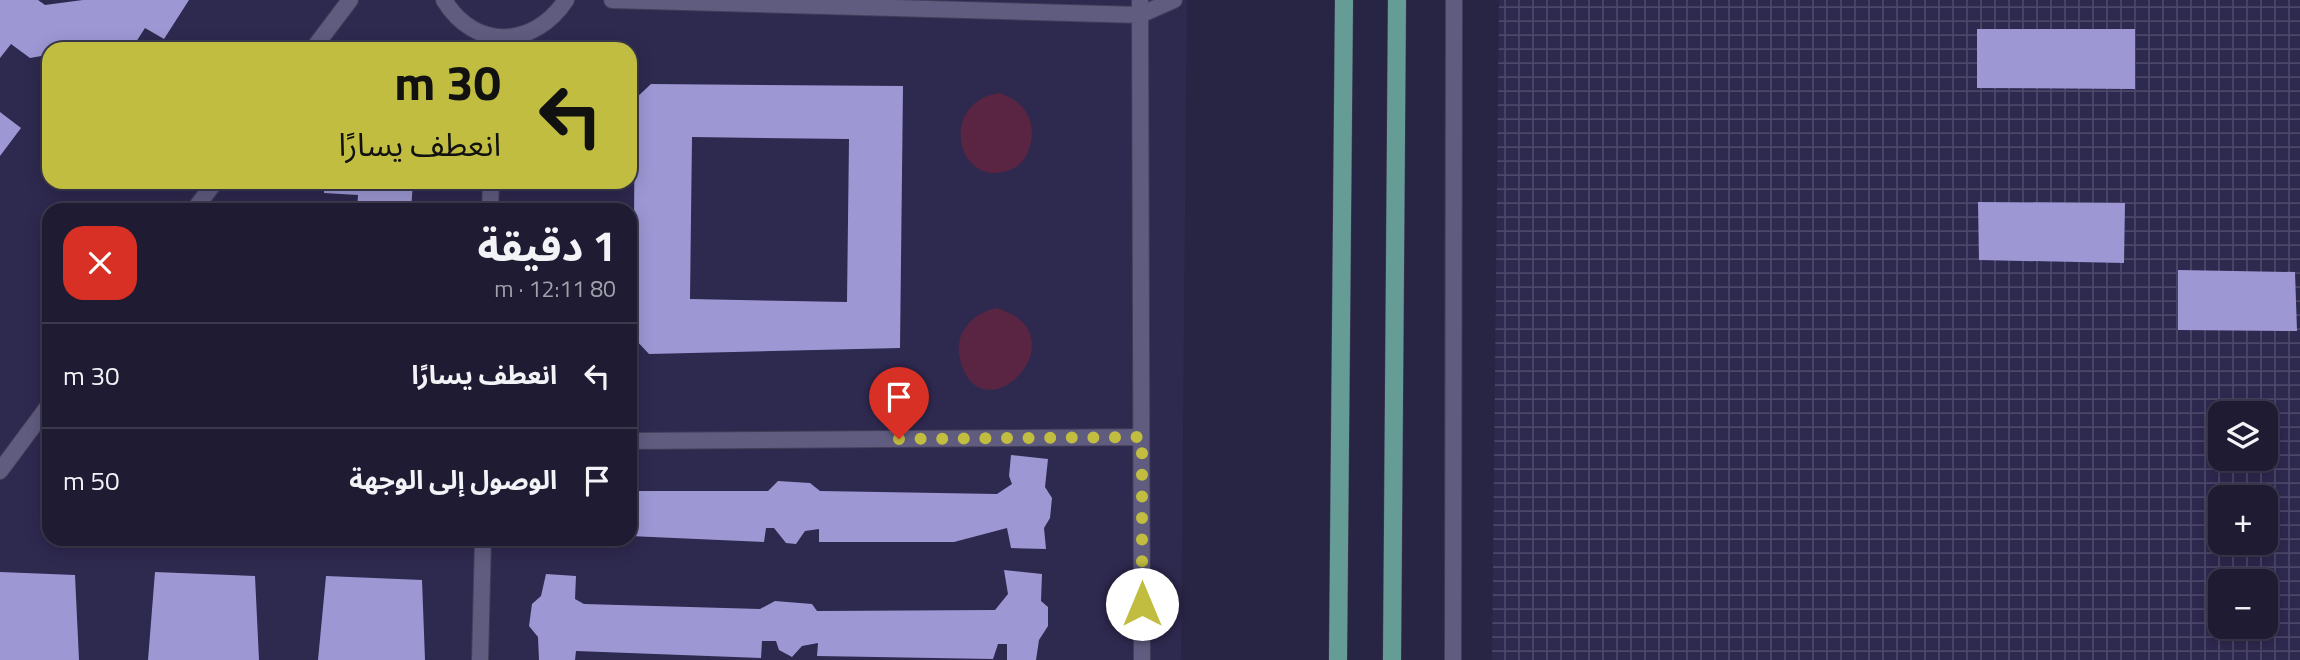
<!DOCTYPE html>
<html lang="ar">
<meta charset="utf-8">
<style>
:root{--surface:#1e1b32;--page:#2b283e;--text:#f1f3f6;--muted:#a1a1ac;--line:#3c394d}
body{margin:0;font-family:"Titillium Web","Noto Sans Arabic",sans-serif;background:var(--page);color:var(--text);direction:rtl;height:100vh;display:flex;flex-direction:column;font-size:26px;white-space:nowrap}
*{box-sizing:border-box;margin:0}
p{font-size:23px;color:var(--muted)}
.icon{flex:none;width:38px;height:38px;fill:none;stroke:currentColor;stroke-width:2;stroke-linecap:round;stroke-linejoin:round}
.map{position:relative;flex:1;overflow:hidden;direction:ltr}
.drawer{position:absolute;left:42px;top:203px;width:595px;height:343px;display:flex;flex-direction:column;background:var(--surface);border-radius:21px;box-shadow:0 4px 18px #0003,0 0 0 2px var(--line);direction:rtl}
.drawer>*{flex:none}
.banner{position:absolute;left:42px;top:42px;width:595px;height:147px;border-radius:21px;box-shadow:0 4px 18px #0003,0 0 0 2px var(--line);direction:rtl;background:#c1bd40;color:#111;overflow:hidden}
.buttons{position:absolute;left:2208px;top:401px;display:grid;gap:14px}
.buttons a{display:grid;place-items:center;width:70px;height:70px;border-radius:14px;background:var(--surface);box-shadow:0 4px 18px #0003,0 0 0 2px var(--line);font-size:35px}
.pin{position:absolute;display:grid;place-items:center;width:60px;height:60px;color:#fff;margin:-72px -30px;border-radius:50% 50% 50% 0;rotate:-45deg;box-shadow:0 0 7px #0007}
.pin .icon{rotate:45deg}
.me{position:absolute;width:77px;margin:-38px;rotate:0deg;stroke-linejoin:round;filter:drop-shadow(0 0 5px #0008)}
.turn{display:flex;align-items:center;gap:24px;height:147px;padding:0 21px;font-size:32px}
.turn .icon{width:91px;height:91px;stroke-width:2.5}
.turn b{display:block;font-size:49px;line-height:60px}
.round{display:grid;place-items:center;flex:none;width:74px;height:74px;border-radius:21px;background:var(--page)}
.headline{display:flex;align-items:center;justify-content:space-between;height:119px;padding:0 21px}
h1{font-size:42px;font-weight:700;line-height:52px}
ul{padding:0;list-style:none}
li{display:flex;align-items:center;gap:21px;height:105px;padding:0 21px;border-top:2px solid var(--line)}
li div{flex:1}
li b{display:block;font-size:26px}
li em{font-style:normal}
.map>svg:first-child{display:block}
.built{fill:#2e294f;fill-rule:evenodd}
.industrial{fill:url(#industrial-grid);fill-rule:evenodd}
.green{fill:#592542}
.building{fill:#9d98d4;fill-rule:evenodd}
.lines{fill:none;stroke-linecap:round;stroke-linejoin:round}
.lane-casing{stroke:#423e59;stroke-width:18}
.primary-casing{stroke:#423e59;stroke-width:19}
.lane{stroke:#5f5c80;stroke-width:16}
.primary{stroke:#669c96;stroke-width:18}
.route{stroke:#c1bd40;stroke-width:12;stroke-dasharray:0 21.6}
</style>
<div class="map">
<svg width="2300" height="660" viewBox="0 0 2300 660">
<defs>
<pattern id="industrial-grid" width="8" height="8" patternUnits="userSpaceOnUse" patternTransform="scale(1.75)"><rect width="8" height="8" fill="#2e294f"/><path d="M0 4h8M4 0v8" fill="none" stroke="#4c4769"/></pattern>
</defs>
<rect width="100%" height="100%" fill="#282443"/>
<path class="built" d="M 0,0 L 1187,0 L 1181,660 L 0,660 ZM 49,49 L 630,49 L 630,182 L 49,182 ZM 49,210 L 630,210 L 630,539 L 49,539 Z"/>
<path class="industrial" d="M 1499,0 L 2300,0 L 2300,660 L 1492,660 ZM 2221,413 L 2266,413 L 2266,458 L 2221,458 ZM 2221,497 L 2266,497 L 2266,542 L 2221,542 ZM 2221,581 L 2266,581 L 2266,626 L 2221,626 Z"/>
<path class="green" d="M 999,93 C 1026,101 1039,124 1028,152 C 1025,160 1018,167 1010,170 C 956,190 938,102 999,93 Z
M 997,308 C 1084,335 984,438 961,363 C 952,335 971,313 997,308 Z"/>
<path class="building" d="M 0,0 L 38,0 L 45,5 L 83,0 L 189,0 L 164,39 L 145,28 L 136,42 L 113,43 L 113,49 L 49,49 L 48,61 L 47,55 L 30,58 L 11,44 L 0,58 Z
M 1977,29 L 2135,29 L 2135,89 L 1977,88 Z
M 651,84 L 903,86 L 900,348 L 649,354 L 633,337 L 635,99 ZM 692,137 L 849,139 L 847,302 L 690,299 Z
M 0,112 L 21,128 L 0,156 Z
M 324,182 L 413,182 L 411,210 L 357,210 L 358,195 L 324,193 Z
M 1978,202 L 2125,203 L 2124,263 L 1979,260 Z
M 2178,270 L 2295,272 L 2297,331 L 2178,330 Z
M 1011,455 L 1048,459 L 1045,487 L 1052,498 L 1050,518 L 1044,528 L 1046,549 L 1011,548 L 1007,528 L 954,542 L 819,542 L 819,529 L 805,531 L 796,544 L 786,543 L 774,528 L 766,528 L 764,542 L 630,536 L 630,491 L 768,491 L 778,481 L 810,483 L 820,491 L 997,494 L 1012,484 L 1009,476 Z
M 542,539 L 580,539 L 579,548 L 542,546 Z
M 1004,570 L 1042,574 L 1041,601 L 1048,607 L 1048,626 L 1039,640 L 1036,660 L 1007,660 L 1007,644 L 998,644 L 993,659 L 817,656 L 818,643 L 802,646 L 792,657 L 779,650 L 776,641 L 762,641 L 761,658 L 576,651 L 575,660 L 539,660 L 538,637 L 529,626 L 532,604 L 541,596 L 546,574 L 576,576 L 575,599 L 584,604 L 760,609 L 775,601 L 812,604 L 817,611 L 995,610 L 1008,594 Z
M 0,572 L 75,575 L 79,660 L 0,660 Z
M 155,572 L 255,576 L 259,660 L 148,660 Z
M 326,576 L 422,580 L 425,660 L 318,660 Z"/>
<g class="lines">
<defs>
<path id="lane" d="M 444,0 C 475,51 534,48 566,0
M 612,0 L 1140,15 L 1174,0
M 1140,0 L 1142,660
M 313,49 L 350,0
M 194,210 L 215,182
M 490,210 L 491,182
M 630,441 L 1141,437
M 0,471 L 49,405
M 480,660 L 483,539
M 1453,660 L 1454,0"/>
<path id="primary" d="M 1338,660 L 1344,0
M 1392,660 L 1397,0"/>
</defs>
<use href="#lane" class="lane-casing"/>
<use href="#primary" class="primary-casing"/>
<use href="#lane" class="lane"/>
<use href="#primary" class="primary"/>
</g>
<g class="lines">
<path class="route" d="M 899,439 L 1142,437 L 1142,604"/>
</g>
</svg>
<div class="buttons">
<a><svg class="icon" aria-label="layers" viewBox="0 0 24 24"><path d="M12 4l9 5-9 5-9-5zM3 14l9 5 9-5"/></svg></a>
<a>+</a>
<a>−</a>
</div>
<div class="pin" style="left:899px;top:439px;background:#d93025"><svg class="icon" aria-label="arrive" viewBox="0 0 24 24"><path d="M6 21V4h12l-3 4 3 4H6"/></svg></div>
<svg class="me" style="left:1142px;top:604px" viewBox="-20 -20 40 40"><circle r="19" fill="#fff"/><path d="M0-13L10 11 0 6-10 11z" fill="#c1bd40"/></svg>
<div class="banner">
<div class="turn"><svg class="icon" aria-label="left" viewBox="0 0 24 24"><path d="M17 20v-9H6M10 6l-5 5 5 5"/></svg><div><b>30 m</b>انعطف يسارًا</div></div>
</div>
<section class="drawer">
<div class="headline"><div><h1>1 دقيقة</h1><p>80 m · 12:11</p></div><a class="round" style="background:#d93025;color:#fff"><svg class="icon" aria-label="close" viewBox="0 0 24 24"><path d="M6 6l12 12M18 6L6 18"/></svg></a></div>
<ul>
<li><svg class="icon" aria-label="left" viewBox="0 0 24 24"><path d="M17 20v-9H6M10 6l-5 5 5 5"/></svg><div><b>انعطف يسارًا</b></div><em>30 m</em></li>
<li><svg class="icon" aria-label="arrive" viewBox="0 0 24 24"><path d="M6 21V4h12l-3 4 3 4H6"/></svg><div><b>الوصول إلى الوجهة</b></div><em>50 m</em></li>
</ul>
</section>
</div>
